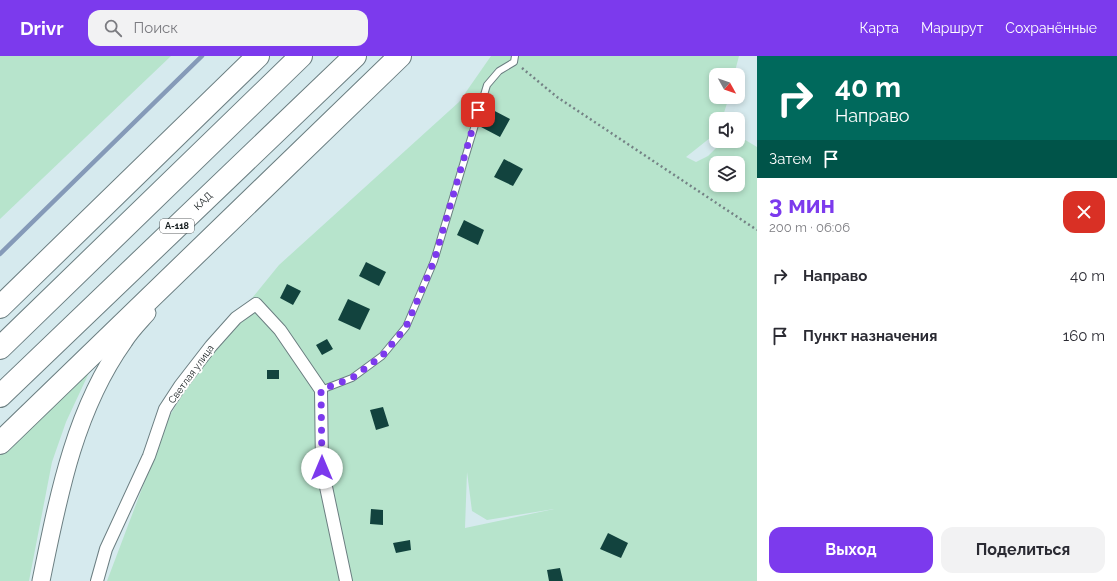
<!DOCTYPE html>
<html lang="ru">
<meta charset="utf-8">
<style>
:root{--surface:#fff;--page:#f2f2f3;--text:#2b2b33;--muted:#7c7c81;--accent:#7c3aed}
body{margin:0;font-family:Raleway,sans-serif;background:var(--page);color:var(--text);height:100vh;display:flex;flex-direction:column;font-size:15px;white-space:nowrap}
*{box-sizing:border-box;margin:0}
p{font-size:13px;color:var(--muted)}
.icon{flex:none;width:22px;height:22px;fill:none;stroke:currentColor;stroke-width:2;stroke-linecap:round;stroke-linejoin:round}
.map{position:relative;flex:1;overflow:hidden}
.side{display:flex;flex-direction:column;background:var(--surface);width:360px}
.side>*{flex:none}
.guide{background:#00695c;color:#fff;overflow:hidden}
.needle{width:26px;rotate:130deg}
.controls{position:absolute;left:709px;top:12px;display:grid;gap:8px}
.controls a{display:grid;place-items:center;width:36px;height:36px;border-radius:8px;background:var(--surface);box-shadow:0 2px 6px #0003;font-size:20px}
.pin{position:absolute;display:grid;place-items:center;width:34px;height:34px;color:#fff;margin:-17px;border-radius:8px;box-shadow:0 2px 6px #0006}
.me{position:absolute;width:44px;margin:-22px;rotate:0deg;stroke-linejoin:round;filter:drop-shadow(0 0 3px #0008)}
.turn{display:flex;align-items:center;gap:14px;height:84px;padding:0 12px;font-size:18px}
.turn .icon{width:52px;height:52px;stroke-width:2.5}
.turn b{display:block;font-size:28px;line-height:34px}
.then{display:flex;align-items:center;height:38px;padding:0 12px;background:#0003;gap:8px;font-size:15px}
.round{display:grid;place-items:center;flex:none;width:42px;height:42px;border-radius:12px;background:var(--page)}
.overview{display:flex;align-items:center;justify-content:space-between;height:68px;padding:0 12px}
h1{font-size:24px;font-weight:700;line-height:30px;color:var(--accent)}
.primary-button{display:flex;gap:8px;margin-top:auto;padding:8px 12px}
.primary-button a{flex:1;height:46px;border-radius:12px;background:var(--accent);color:#fff;font-size:16px;font-weight:700;line-height:46px;text-align:center}
.primary-button a+a{background:var(--page);color:var(--text)}
ul{padding:0;list-style:none}
li{display:flex;align-items:center;gap:12px;height:60px;padding:0 12px}
li div{flex:1}
li b{display:block;font-size:15px}
li em{font-style:normal}
header{display:flex;align-items:center;gap:24px;box-sizing:border-box;height:56px;padding:0 20px;background:var(--accent);color:#fff}
header strong{font-size:19px}
nav{display:flex;gap:22px;margin-inline-start:auto;font-size:14px}
.search{width:280px;height:36px;background:var(--page);display:flex;align-items:center;gap:10px;box-sizing:border-box;padding:0 14px;border-radius:12px;color:var(--muted);font-size:15px}
main{display:flex;flex:1;min-height:0}
.map>svg:first-child{display:block}
.green{fill:#b7e4cc;fill-rule:evenodd}
.lines{fill:none;stroke-linecap:round;stroke-linejoin:round}
.stream{stroke:#859ab8;stroke-width:4.5}
.building{fill:#12433e}
.lane-casing{stroke:#6b7e81;stroke-width:8}
.street-casing{stroke:#6b7e81;stroke-width:14}
.secondary-casing{stroke:#6b7e81;stroke-width:19}
.highway-casing{stroke:#6b7e81;stroke-width:24}
.path{stroke:#748285;stroke-width:2.5;stroke-dasharray:2 3;stroke-linecap:butt}
.lane{stroke:#fff;stroke-width:6}
.street{stroke:#fff;stroke-width:12}
.secondary{stroke:#fff;stroke-width:17}
.highway{stroke:#fff;stroke-width:22}
.route{stroke:#7c3aed;stroke-width:7;stroke-dasharray:0 12.6}
.labels{text-anchor:middle;dominant-baseline:central;stroke-width:4;stroke-linejoin:round;paint-order:stroke}
.shield{fill:#fff;stroke:#5c6162;stroke-width:1}
.shield-label{font-size:9px;font-weight:bold;fill:#161d1f}
.street-label{font-size:10px;fill:#161d1f;stroke:#fff}
</style>
<header>
<strong>Drivr</strong>
<div class="search"><svg class="icon" aria-label="search" viewBox="0 0 24 24"><circle cx="10" cy="10" r="6"/><path d="M15 15l6 6"/></svg>Поиск</div>
<nav><a>Карта</a><a>Маршрут</a><a>Сохранённые</a></nav>
</header>
<main>
<div class="map">
<svg width="757" height="525" viewBox="0 0 757 525">
<rect width="100%" height="100%" fill="#d6eaee"/>
<path class="green" d="M 0,0 L 171,0 L 0,163 Z
M 491,0 L 739,0 L 734,19 L 716,19 L 716,41 L 729,41 L 722,63 L 716,63 L 715,78 L 686,101 L 696,106 L 708,100 L 723,85 L 738,85 L 738,82 L 742,82 L 757,91 L 757,525 L 107,525 L 169,361 L 211,290 L 236,262 L 279,209 L 459,46 ZM 716,107 L 738,107 L 738,129 L 716,129 ZM 467,416 L 472,455 L 487,464 L 554,453 L 465,472 Z
M 94,306 L 66,366 L 52,406 L 29,525 L 0,525 L 0,395 Z"/>
<g class="lines">
<path class="stream" d="M 0,198 L 202,0"/>
</g>
<path class="building" d="M 491,53 L 510,63 L 500,81 L 481,71 Z
M 504,103 L 523,113 L 513,130 L 494,121 Z
M 464,164 L 484,174 L 478,189 L 457,179 Z
M 366,206 L 386,216 L 379,230 L 359,220 Z
M 287,228 L 301,235 L 293,249 L 280,242 Z
M 348,243 L 370,253 L 360,274 L 338,264 Z
M 327,283 L 333,293 L 322,299 L 316,289 Z
M 267,314 L 279,314 L 279,323 L 267,323 Z
M 383,351 L 389,370 L 376,374 L 370,354 Z
M 371,453 L 383,454 L 383,469 L 370,468 Z
M 608,477 L 628,487 L 621,502 L 600,493 Z
M 410,484 L 411,494 L 396,497 L 393,487 Z
M 560,512 L 563,525 L 549,525 L 547,514 Z"/>
<g class="lines">
<defs>
<path id="lane" d="M 321,334 L 352,322 L 382,300 L 406,271 L 434,205 L 487,29 L 499,15 L 514,6 L 515,0"/>
<path id="street" d="M 97,525 L 106,493 L 149,400 L 165,353 L 180,330 L 211,290 L 236,262 L 256,248 L 280,274 L 321,334 L 322,412 L 346,525"/>
<path id="secondary" d="M 41,525 C 58,442 74,355 124,285 C 130,275 139,266 147,257"/>
<path id="highway" d="M 0,251 L 258,0
M 0,292 L 301,0
M 0,340 L 355,0
M 0,387 L 400,0"/>
</defs>
<use href="#lane" class="lane-casing"/>
<use href="#street" class="street-casing"/>
<use href="#secondary" class="secondary-casing"/>
<use href="#highway" class="highway-casing"/>
<path class="path" d="M 522,12 L 557,41 L 757,174"/>
<use href="#lane" class="lane"/>
<use href="#street" class="street"/>
<use href="#secondary" class="secondary"/>
<use href="#highway" class="highway"/>
</g>
<g class="lines">
<path class="route" d="M 322,412 L 321,334 L 352,322 L 382,300 L 406,271 L 434,205 L 478,54"/>
</g>
<g class="labels">
<rect class="shield" x="160" y="163" width="34" height="14" rx="3"/>
<g class="shield-label">
<text x="177" y="170">А-118</text>
</g>
<g class="street-label">
<text transform="translate(203 145) rotate(-44)">КАД</text>
<text transform="translate(191 318) rotate(-54)">Светлая улица</text>
</g>
</g>
</svg>
<div class="controls">
<a><svg class="needle" viewBox="-14 -14 28 28"><path d="M0-13l5 13h-10z" fill="#e53935"/><path d="M0 13l5-13h-10z" fill="#7c7c81"/></svg></a>
<a><svg class="icon" aria-label="sound" viewBox="0 0 24 24"><path d="M4 9h4l5-4v14l-5-4H4zM17 9q2 3 0 6"/></svg></a>
<a><svg class="icon" aria-label="layers" viewBox="0 0 24 24"><path d="M12 4l9 5-9 5-9-5zM3 14l9 5 9-5"/></svg></a>
</div>
<div class="pin" style="left:478px;top:54px;background:#d93025"><svg class="icon" aria-label="arrive" viewBox="0 0 24 24"><path d="M6 21V4h12l-3 4 3 4H6"/></svg></div>
<svg class="me" style="left:322px;top:412px" viewBox="-20 -20 40 40"><circle r="19" fill="#fff"/><path d="M0-13L10 11 0 6-10 11z" fill="#7c3aed"/></svg>
</div>
<section class="side">
<div class="guide">
<div class="turn"><svg class="icon" aria-label="right" viewBox="0 0 24 24"><path d="M7 20v-9h11M14 6l5 5-5 5"/></svg><div><b>40 m</b>Направо</div></div>
<div class="then">Затем<svg class="icon" aria-label="arrive" viewBox="0 0 24 24"><path d="M6 21V4h12l-3 4 3 4H6"/></svg></div>
</div>
<div class="overview"><div><h1>3 мин</h1><p>200 m · 06:06</p></div><a class="round" style="background:#d93025;color:#fff"><svg class="icon" aria-label="close" viewBox="0 0 24 24"><path d="M6 6l12 12M18 6L6 18"/></svg></a></div>
<ul>
<li><svg class="icon" aria-label="right" viewBox="0 0 24 24"><path d="M7 20v-9h11M14 6l5 5-5 5"/></svg><div><b>Направо</b></div><em>40 m</em></li>
<li><svg class="icon" aria-label="arrive" viewBox="0 0 24 24"><path d="M6 21V4h12l-3 4 3 4H6"/></svg><div><b>Пункт назначения</b></div><em>160 m</em></li>
</ul>
<div class="primary-button"><a>Выход</a><a>Поделиться</a></div>
</section>
</main>
